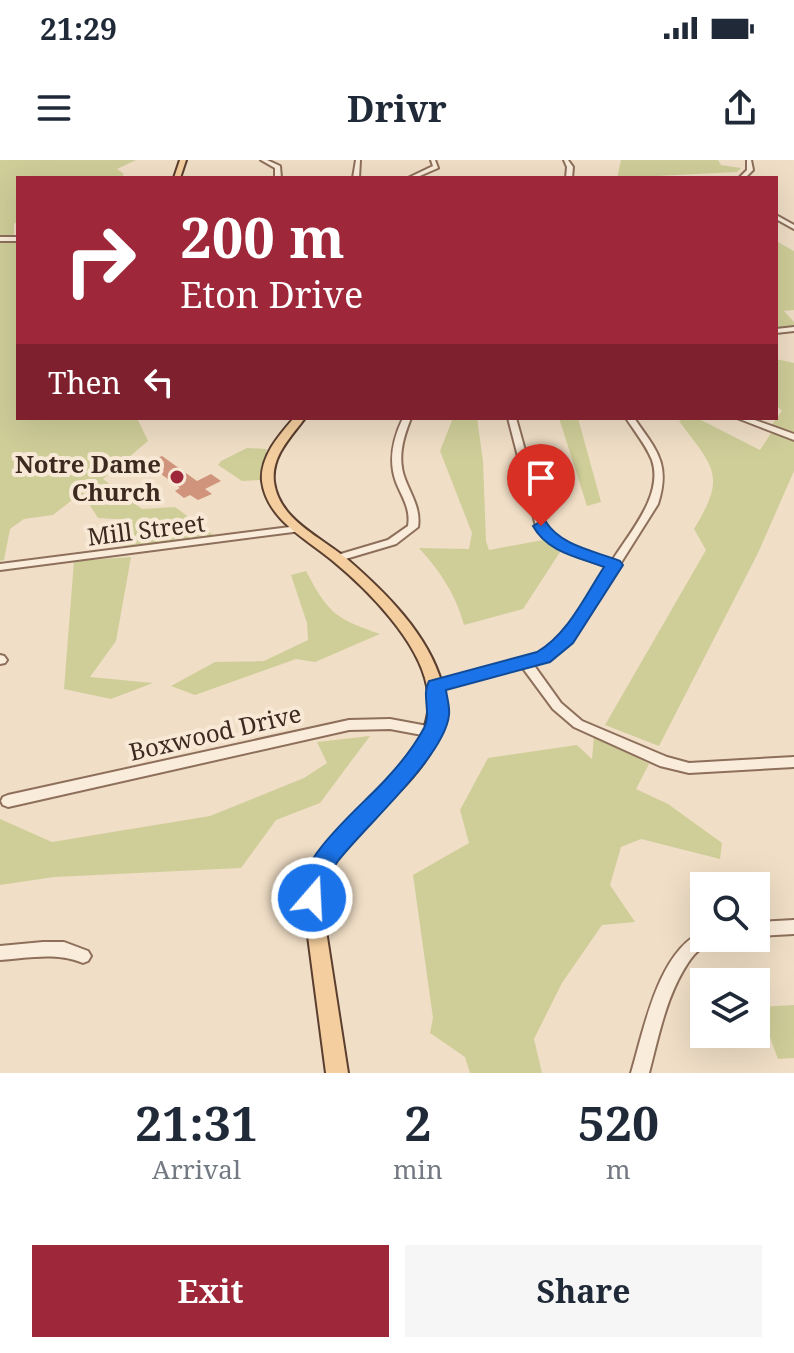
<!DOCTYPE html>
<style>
:root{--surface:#fff;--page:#f6f6f7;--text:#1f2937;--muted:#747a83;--accent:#9e2839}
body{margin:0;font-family:"Noto Serif",serif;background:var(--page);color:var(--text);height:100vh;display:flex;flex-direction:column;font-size:30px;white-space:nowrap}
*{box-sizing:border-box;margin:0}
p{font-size:26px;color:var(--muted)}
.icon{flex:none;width:44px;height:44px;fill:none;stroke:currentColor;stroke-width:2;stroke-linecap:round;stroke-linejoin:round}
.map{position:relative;height:913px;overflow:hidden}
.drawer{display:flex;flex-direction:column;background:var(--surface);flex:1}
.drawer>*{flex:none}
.top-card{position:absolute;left:16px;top:16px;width:762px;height:244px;border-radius:0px;box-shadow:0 8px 32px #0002;background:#9e2839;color:#fff;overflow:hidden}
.tools{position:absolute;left:690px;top:712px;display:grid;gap:16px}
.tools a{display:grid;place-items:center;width:80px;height:80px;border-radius:0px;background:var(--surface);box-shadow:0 8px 32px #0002;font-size:40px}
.pin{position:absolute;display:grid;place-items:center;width:68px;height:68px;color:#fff;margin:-82px -34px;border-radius:50% 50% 50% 0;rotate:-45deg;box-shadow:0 0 8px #0007}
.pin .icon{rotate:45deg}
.me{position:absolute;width:88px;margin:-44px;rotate:19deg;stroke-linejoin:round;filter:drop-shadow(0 0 6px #0008)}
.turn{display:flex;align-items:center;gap:28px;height:168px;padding:0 32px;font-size:36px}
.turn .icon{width:104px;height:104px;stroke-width:2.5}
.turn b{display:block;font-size:56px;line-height:68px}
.then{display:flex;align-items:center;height:76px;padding:0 32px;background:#0003;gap:16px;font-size:30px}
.eta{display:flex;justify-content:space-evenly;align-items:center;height:136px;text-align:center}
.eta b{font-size:48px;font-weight:700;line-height:56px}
.primary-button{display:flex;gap:16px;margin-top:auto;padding:16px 32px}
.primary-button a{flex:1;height:92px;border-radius:0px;background:var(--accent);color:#fff;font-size:32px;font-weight:700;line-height:92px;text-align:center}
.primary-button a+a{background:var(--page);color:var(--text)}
.status{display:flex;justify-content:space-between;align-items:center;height:56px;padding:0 40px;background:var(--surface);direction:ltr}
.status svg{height:22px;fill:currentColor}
header{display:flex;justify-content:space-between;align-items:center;height:104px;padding:0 32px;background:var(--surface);font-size:36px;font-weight:700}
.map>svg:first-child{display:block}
.green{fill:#cfce99}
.building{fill:#d0937b}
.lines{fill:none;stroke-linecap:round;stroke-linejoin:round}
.minor-casing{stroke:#8d6f5b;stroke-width:4}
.major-casing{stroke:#5a3e2f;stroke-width:4}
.minor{fill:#faecda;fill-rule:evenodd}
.major{fill:#f4ce9e;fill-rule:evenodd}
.route{fill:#1a73e8;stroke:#114b97;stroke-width:2}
.poi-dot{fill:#9e2839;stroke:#f7e9d6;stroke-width:3}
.labels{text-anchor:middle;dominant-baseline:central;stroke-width:8;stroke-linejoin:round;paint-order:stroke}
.poi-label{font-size:24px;font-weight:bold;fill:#3c291f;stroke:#f7e9d6;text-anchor:end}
.street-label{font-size:24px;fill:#3c291f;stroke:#f7e9d6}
</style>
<div class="status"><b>21:29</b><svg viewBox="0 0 49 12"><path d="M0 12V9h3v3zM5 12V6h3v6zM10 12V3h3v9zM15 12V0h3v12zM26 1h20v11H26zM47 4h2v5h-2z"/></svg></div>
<header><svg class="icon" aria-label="menu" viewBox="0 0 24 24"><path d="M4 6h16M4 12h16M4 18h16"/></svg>Drivr<svg class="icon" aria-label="share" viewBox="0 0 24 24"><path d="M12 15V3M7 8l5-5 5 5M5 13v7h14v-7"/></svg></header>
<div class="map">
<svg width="794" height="913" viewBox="0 0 794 913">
<rect width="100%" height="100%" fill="#f0dec6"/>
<path class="green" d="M 0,0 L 136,0 L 117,9 L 124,14 L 121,18 L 18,18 L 18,61 L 14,64 L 14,76 L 0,76 Z
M 621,0 L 718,0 L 721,5 L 741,8 L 737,12 L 617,18 Z
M 18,81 L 18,258 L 141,258 L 138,260 L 148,281 L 103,319 L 142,349 L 175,347 L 216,377 L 141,387 L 119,385 L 133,360 L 98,358 L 89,344 L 72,340 L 53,355 L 24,359 L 10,369 L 4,400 L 0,401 L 0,82 Z
M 776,81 L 794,91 L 794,150 L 784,151 L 794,162 L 794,169 L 776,170 Z
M 776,199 L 794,203 L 794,272 L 771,266 L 782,251 L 776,245 Z
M 453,258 L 477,258 L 483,301 L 486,381 L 489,390 L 543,380 L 562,389 L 523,449 L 464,465 C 456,435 440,411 419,388 L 469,389 L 472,373 L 440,291 Z
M 559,258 L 578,258 L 601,342 L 587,346 Z
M 686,258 L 697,258 L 760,290 L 771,273 L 794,280 L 794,311 L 758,393 L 659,586 L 605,565 L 706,390 L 694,369 C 727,315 714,308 679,261 Z
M 247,288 L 267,289 L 260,320 L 242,321 L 218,305 L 221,301 Z
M 131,397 L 116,481 L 90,517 L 153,523 L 111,539 L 64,529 L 74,401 Z
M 306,411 C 329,454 335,458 380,474 L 315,502 L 296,499 L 195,535 L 171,526 L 215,502 L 264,501 L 308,480 L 307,463 L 291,415 Z
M 370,576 L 320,643 L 276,660 L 241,708 L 54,717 L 0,725 L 0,659 L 52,682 L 210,656 L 304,618 L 327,603 L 317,582 Z
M 594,576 L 649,604 L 636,629 L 668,644 L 722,683 L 720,699 L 641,679 L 621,687 L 610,725 L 635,762 L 602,765 L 562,823 L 534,879 L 542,913 L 470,913 L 465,897 L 430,873 L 433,858 L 413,715 L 469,683 L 460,650 L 488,598 L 577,585 L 592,599 Z
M 794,845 L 794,898 L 778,899 L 759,847 Z"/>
<path class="building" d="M 162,296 L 197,321 L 211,314 L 221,321 L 205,329 L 212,334 L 198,340 L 190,335 L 184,338 L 175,331 L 180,328 L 146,303 Z"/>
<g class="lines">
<defs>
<path id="minor" d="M 261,0 L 267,0 L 280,6 L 281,18 L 275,18 L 275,8 Z
M 356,0 L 360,0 L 359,18 L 353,18 Z
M 431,0 L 435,0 L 438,8 L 415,18 L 408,18 L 433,6 Z
M 564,0 L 568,0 L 573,7 L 572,18 L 566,18 L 567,7 Z
M 747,0 L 751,0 L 753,10 L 745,18 L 739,18 L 747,10 Z
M 776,55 L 794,65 L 794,69 L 776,59 Z
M 0,77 L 18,77 L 18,81 L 0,81 Z
M 794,167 L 794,171 L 776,173 L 776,169 Z
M 403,258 L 411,258 C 403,278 397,298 405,319 C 411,335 421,349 418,367 L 396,384 L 342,400 L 334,400 L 333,398 L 334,396 L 388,380 L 408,366 C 411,349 402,337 396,322 C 388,300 393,279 403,258 Z
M 508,258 L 516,258 L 546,366 C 561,387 588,393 612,401 C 629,373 664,335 652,300 C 646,285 635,272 626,258 L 634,258 C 656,290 671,303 658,344 L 571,482 C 559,494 549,500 533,504 L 561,543 L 582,561 L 667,597 L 689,603 L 794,597 L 794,607 L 689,613 L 660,606 L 574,567 L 553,549 L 522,507 L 436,530 L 432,529 L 430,526 L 432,523 L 539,494 C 570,477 589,436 608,407 C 580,397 554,391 536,366 Z
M 737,258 L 749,258 L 794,274 L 794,280 Z
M 298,366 L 301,367 L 303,369 L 301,371 L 0,410 L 0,404 Z
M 0,495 L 4,496 L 7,500 L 5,503 L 0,504 Z
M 390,559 L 433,567 L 437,569 L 439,572 L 437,575 L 433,577 L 390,569 L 349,570 L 8,647 L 3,645 L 1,641 L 3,637 L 8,635 L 349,560 Z
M 794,760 L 794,774 L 756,776 L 756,762 Z
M 704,771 L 704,778 L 712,778 C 708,785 704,786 698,791 C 692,796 687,804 683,811 C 665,842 658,879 649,913 L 631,913 C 644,870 658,790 704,771 Z
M 43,782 L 64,782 L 88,791 L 91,796 L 88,801 L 83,803 C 56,792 29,798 0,800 L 0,786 Z"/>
<path id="major" d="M 180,0 L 186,0 L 180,18 L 174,18 Z
M 294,258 L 305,258 C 291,277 271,296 274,322 C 279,360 321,377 347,399 C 385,432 428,474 442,524 C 464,604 357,654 327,714 C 323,721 323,730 321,738 L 348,913 L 326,913 L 303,738 C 305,726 307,714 313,703 C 347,649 443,599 427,526 C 418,480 368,430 333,401 C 307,379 267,360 262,321 C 260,297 279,275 294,258 Z"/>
</defs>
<use href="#minor" class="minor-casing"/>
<use href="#major" class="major-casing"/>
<use href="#minor" class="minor"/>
<use href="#major" class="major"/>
</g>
<path class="route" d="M 541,361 L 546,362 C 561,386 595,391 620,401 L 623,405 L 573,483 L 550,502 L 446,530 C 447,538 450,547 449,555 C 445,596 364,667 338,701 C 327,715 328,730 321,746 L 312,749 L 304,746 C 285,705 363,646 387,618 C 400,604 415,585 424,568 C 432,553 421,535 429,521 L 537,492 C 568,474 585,436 604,407 C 578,397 547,392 533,366 Z"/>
<circle class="poi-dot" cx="177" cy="317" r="8"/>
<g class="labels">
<g class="poi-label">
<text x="161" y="303">Notre Dame<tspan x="161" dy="28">Church</tspan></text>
</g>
<g class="street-label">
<text transform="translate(146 369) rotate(-7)">Mill Street</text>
<text transform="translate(215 572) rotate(-13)">Boxwood Drive</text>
</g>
</g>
</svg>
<div class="tools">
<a><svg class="icon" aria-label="search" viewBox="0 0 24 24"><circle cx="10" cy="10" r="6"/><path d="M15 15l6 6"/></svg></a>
<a><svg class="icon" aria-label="layers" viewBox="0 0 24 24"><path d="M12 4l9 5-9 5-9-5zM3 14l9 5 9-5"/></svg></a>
</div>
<div class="pin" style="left:541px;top:366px;background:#d93025"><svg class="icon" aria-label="arrive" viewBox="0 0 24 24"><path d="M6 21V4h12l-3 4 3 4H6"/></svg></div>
<svg class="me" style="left:312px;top:738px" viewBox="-20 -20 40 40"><circle r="17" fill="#1a73e8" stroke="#fff" stroke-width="3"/><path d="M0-11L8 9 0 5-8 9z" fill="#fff"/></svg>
<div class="top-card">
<div class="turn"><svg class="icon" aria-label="right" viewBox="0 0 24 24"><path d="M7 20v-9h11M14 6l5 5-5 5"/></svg><div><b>200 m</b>Eton Drive</div></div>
<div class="then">Then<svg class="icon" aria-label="left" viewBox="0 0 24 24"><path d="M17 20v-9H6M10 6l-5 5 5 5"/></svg></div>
</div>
</div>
<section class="drawer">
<div class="eta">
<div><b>21:31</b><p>Arrival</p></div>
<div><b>2</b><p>min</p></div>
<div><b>520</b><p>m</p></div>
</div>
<div class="primary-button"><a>Exit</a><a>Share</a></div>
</section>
